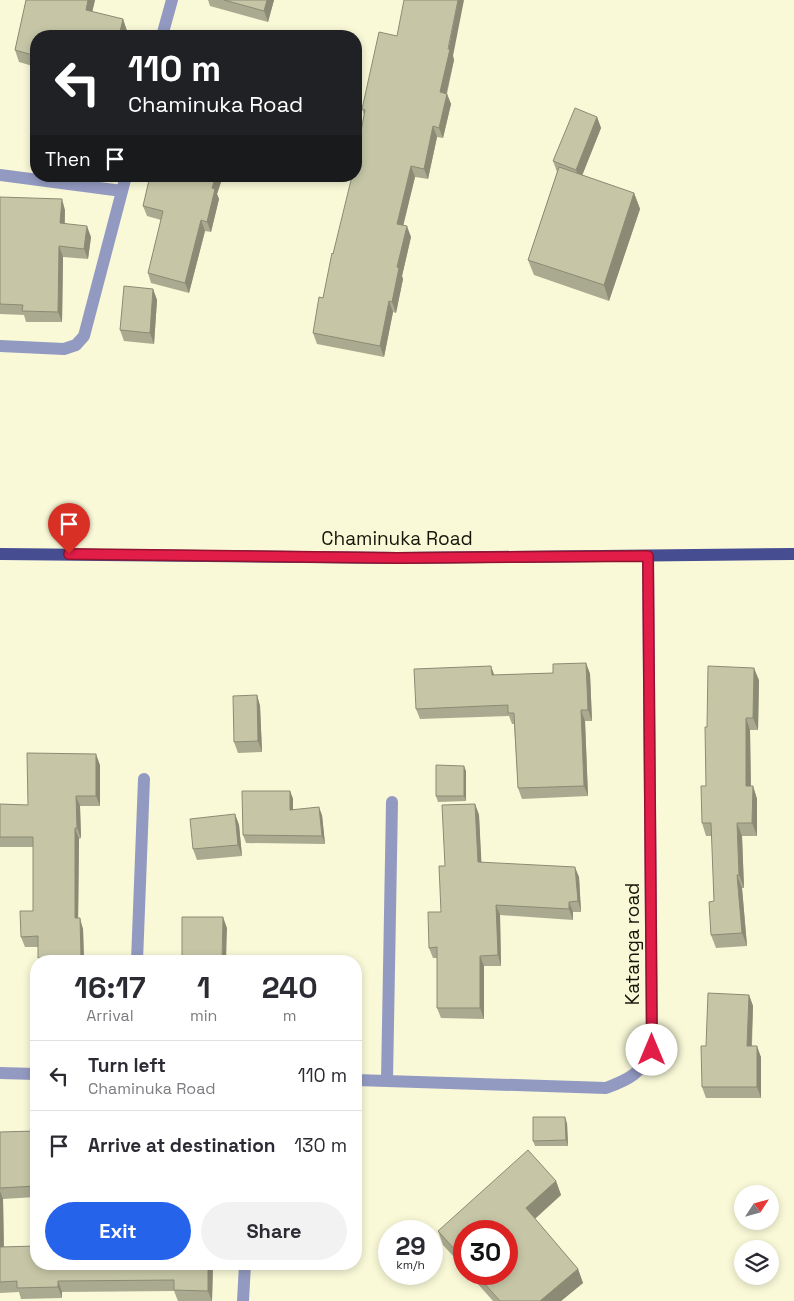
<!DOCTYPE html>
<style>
:root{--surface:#fff;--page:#f2f2f3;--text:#2b2b33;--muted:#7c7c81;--line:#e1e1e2;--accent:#2563eb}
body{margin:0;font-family:"Space Grotesk",sans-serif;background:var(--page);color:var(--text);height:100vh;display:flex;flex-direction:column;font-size:19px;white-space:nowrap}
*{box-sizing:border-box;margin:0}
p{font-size:16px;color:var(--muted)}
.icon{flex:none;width:28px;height:28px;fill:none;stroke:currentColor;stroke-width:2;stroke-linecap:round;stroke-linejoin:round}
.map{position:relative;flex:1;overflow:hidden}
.side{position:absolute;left:30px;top:955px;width:332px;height:315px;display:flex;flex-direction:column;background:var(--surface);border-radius:20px;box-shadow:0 2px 8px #0003}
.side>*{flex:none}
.guide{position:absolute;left:30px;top:30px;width:332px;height:152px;border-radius:20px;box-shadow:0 2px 8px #0003;background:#202124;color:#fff;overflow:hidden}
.needle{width:32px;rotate:54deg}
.tools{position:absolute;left:734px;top:1185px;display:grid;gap:10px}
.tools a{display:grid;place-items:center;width:45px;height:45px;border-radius:50%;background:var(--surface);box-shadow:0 2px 8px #0003;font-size:25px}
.speed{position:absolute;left:378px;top:1220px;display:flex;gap:10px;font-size:25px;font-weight:700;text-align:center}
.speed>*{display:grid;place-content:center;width:65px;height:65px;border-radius:50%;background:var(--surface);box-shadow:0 2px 8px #0003;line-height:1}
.speed small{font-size:12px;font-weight:400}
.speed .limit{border:8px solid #d22;background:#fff;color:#111}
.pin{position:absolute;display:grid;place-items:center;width:42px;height:42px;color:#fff;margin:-51px -21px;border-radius:50% 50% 50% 0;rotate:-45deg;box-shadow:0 0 5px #0007}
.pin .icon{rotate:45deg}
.me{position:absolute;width:55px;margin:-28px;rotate:0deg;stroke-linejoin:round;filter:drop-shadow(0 0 4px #0008)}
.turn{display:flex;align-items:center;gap:18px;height:105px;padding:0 15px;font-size:22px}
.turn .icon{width:65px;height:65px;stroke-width:2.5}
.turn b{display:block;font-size:35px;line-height:42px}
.then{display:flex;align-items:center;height:48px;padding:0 15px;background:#0003;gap:10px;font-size:19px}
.eta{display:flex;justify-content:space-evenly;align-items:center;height:85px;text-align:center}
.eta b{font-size:30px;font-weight:700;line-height:35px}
.action{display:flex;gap:10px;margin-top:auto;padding:10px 15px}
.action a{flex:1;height:58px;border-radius:30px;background:var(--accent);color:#fff;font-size:20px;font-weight:700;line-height:58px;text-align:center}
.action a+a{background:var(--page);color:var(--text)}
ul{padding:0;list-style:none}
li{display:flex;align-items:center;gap:15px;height:70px;padding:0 15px;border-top:1px solid var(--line)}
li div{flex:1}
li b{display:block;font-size:19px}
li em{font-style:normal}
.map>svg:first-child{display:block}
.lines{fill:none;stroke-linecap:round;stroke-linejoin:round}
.street{stroke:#939ac1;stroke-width:12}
.primary{stroke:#464d90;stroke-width:12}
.wall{fill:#aaaa90}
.shaded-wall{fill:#8b8b75}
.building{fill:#c6c6a7;stroke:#8b8b75}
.route-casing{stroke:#92132f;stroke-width:12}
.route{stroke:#e11d48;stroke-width:9}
.labels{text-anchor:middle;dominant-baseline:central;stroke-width:4;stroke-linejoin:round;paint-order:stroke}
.street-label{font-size:19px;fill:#16160b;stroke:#f9f9d8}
</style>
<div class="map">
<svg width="794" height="1301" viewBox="0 0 794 1301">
<rect width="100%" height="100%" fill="#f9f9d8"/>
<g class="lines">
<path class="street" d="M 162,36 L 172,0
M 0,175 L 122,191
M 0,346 L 64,349 L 76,345 L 84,336 L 126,176
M 137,961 L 144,779
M 0,1073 L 36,1074
M 356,1080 L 606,1088 C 630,1079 640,1074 652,1050 L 648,556
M 387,1080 L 392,802
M 243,1301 L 245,1264"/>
<path class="primary" d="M 0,554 L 398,558 L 794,554"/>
</g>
<path class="wall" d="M 26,0 L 95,0 L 92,12 L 123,19 L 127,31 L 126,36 L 36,36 L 36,67 L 19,62 L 15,50 Z
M 208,0 L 274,0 L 268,22 L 210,6 Z
M 397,36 L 453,56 L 454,60 L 447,94 L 451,104 L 443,138 L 437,137 L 428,179 L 415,177 L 403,225 L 411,237 L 402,276 L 403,279 L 396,313 L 393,312 L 384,357 L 317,344 L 313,333 L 323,298 L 333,254 L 356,176 L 364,115 L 362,109 Z
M 597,117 L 601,128 L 582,175 L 634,193 L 640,209 L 609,301 L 534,275 L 528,260 L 557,172 L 553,161 Z
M 150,176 L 223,176 L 217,194 L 219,199 L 211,232 L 205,231 L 189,293 L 151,283 L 148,273 L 161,220 L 147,216 L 143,206 Z
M 0,197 L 65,210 L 65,223 L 91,237 L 88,259 L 63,257 L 62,322 L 26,322 L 24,315 L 0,314 Z
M 153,289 L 157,300 L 154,344 L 124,341 L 120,330 Z
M 586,663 L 590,674 L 592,721 L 585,721 L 588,796 L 522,799 L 518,788 L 514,724 L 512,724 L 509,716 L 420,719 L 416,709 L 495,675 L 553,673 Z
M 759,680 L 758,730 L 750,730 L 751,786 L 753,786 L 757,799 L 757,836 L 742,836 L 744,888 L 742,888 L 747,946 L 716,948 L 711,935 L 714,901 L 712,836 L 706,836 L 702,823 L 706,786 Z
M 257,695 L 260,706 L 262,752 L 238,753 L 234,742 Z
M 100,765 L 100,806 L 80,806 L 81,838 L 79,839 L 78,918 L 83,929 L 84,961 L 40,961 L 38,958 L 38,947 L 25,947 L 21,937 L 33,911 L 33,847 L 0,847 L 0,804 L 28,805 Z
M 466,771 L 466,801 L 438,802 L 436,796 Z
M 290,791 L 293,799 L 293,810 L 322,815 L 325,844 L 246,843 L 243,835 Z
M 475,804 L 479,815 L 481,862 L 579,877 L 581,912 L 573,912 L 573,920 L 500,915 L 501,966 L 484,966 L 484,1019 L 441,1018 L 437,1008 L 437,958 L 433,958 L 429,948 L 441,912 L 445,866 Z
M 235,814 L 239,825 L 242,856 L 197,860 L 193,849 Z
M 749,995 L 753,1006 L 752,1046 L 761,1057 L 761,1098 L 706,1098 L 702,1087 L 706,1046 Z
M 567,1123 L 568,1146 L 535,1146 L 533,1141 Z
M 36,1131 L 36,1197 L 3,1199 L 4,1247 L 213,1264 L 212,1301 L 178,1301 L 174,1291 L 62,1292 L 62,1298 L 21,1299 L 19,1292 L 0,1293 L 0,1132 Z
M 556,1181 L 561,1195 L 535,1219 L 578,1269 L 583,1283 L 561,1301 L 493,1301 L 469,1274 L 506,1274 L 464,1231 L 464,1268 L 443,1245 L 438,1231 Z"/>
<path class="shaded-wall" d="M 88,0 L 95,0 L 90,21 L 86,10 Z
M 267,0 L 274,0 L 268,22 L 264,11 Z
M 458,0 L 464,0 L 453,56 L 454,60 L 444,103 L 440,92 Z
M 123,19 L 127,31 L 126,36 L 119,36 Z
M 447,94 L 451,104 L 443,138 L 439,128 Z
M 597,117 L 601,128 L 580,181 L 576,170 Z
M 433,126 L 437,137 L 428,179 L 424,169 Z
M 411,166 L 415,177 L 401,235 L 397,224 Z
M 216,176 L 223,176 L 217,194 L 219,199 L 211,232 L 207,222 L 212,188 Z
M 634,193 L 640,209 L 609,301 L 604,285 Z
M 62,199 L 65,210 L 64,233 L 60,223 Z
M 201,220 L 205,231 L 189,293 L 185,283 Z
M 87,226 L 91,237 L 88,259 L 84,249 Z
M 407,226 L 411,237 L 402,276 L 403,279 L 396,313 L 392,302 L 397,267 Z
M 59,246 L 63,257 L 62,322 L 58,312 Z
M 153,289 L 157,300 L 154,344 L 150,333 Z
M 389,301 L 393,312 L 384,357 L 380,346 Z
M 586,663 L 590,674 L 592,721 L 588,710 Z
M 491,666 L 495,677 L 492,675 Z
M 754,668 L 759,680 L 758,730 L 753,718 Z
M 257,695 L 260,706 L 262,752 L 258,741 Z
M 581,710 L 585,721 L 588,796 L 584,786 Z
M 746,718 L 750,730 L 751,799 L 746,786 Z
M 96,754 L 100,765 L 100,806 L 96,796 Z
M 464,766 L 466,771 L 466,801 L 464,796 Z
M 753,786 L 757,799 L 757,836 L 752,823 Z
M 290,791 L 293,799 L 293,818 L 290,810 Z
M 76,796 L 80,806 L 81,838 L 77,828 Z
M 475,804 L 479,815 L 482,873 L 478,862 Z
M 319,807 L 322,815 L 325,844 L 322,836 Z
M 235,814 L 239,825 L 242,856 L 238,845 Z
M 737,823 L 742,836 L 744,888 L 739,875 Z
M 75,828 L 79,839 L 78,929 L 75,918 Z
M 575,867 L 579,877 L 581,912 L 578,901 Z
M 737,875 L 742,888 L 747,946 L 742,933 Z
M 569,902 L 573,912 L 573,920 L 569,909 Z
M 496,905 L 500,915 L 501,966 L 498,955 Z
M 223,917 L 227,928 L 226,961 L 222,961 Z
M 80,918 L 83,929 L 84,961 L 82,961 L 81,957 Z
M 480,956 L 484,966 L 484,1019 L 480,1008 Z
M 749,995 L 753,1006 L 751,1057 L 747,1046 Z
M 757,1046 L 761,1057 L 761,1098 L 757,1087 Z
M 565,1117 L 567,1123 L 568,1146 L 566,1140 Z
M 556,1181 L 561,1195 L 531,1222 L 526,1208 Z
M 0,1191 L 3,1199 L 4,1258 L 0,1247 Z
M 208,1264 L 213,1264 L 212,1301 L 208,1291 Z
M 578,1269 L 583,1283 L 561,1301 L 540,1301 Z
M 58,1281 L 62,1292 L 62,1298 L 58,1287 Z"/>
<path class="building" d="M 26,0 L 88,0 L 86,10 L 123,19 L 119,36 L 36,36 L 36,56 L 15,50 Z
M 224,0 L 267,0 L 264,11 Z
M 404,0 L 458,0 L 448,49 L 450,49 L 440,92 L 447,94 L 439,128 L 433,126 L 424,169 L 411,166 L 397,224 L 407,226 L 397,267 L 399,268 L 392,302 L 389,301 L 380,346 L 313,333 L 319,297 L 323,298 L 332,253 L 333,254 L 352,176 L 356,176 L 356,157 L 365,110 L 362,109 L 379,32 L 397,36 Z
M 575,108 L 597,117 L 576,170 L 553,161 Z
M 559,167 L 634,193 L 604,285 L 528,260 Z
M 150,176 L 216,176 L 212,188 L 215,189 L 207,222 L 201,220 L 185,283 L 148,273 L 163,211 L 143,206 Z
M 0,197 L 62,199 L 60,223 L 87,226 L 84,249 L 59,246 L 58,312 L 22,311 L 23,305 L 0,304 Z
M 124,286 L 153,289 L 150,333 L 120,330 Z
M 586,663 L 588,710 L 581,710 L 584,786 L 518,788 L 514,713 L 508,713 L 508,705 L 416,709 L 414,669 L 491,666 L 492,675 L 553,673 L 553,664 Z
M 708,666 L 754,668 L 753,718 L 746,718 L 746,786 L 753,786 L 752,823 L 737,823 L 739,875 L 737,875 L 742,933 L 711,935 L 709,902 L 714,901 L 711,823 L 702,823 L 701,786 L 706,786 L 705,727 L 707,727 Z
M 257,695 L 258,741 L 234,742 L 233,696 Z
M 27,753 L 96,754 L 96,796 L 76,796 L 77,828 L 75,828 L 75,918 L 80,918 L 81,957 L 38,958 L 38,936 L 21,937 L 20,911 L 33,911 L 33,837 L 0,837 L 0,804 L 28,805 Z
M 436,765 L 464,766 L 464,796 L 436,796 Z
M 242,791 L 290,791 L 290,810 L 319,807 L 322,836 L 243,835 Z
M 475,804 L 478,862 L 575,867 L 578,901 L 569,902 L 569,909 L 496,905 L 498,955 L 480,956 L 480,1008 L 437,1008 L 437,947 L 429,948 L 428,912 L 441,912 L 439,866 L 445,866 L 442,805 Z
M 235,814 L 238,845 L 193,849 L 190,819 Z
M 182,917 L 223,917 L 222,961 L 182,961 Z
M 708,993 L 749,995 L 747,1046 L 757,1046 L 757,1087 L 702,1087 L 701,1046 L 706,1046 Z
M 533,1117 L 565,1117 L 566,1140 L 533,1141 Z
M 36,1131 L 36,1186 L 0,1188 L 0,1132 Z
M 528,1150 L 556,1181 L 526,1208 L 578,1269 L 540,1301 L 500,1301 L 476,1274 L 506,1274 L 506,1231 L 464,1231 L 464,1260 L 438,1231 Z
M 36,1246 L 36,1264 L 208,1264 L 208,1291 L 174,1290 L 174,1280 L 58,1281 L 58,1287 L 17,1288 L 17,1281 L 0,1282 L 0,1247 Z"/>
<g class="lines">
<defs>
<path id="route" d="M 69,554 L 398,558 L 648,556 L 652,1050"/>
</defs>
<use href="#route" class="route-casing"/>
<use href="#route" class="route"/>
</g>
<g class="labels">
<g class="street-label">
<text x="397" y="538">Chaminuka Road</text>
<text transform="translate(632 944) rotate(-90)">Katanga road</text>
</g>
</g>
</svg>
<div class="tools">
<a><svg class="needle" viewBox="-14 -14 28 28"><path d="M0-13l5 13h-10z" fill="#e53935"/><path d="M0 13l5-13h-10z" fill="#7c7c81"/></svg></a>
<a><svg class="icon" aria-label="layers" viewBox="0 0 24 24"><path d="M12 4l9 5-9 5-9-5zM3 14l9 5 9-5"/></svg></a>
</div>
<div class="speed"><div>29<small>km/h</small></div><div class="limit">30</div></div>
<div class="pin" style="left:69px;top:554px;background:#d93025"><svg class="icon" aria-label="arrive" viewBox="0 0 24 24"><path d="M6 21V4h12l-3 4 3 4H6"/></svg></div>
<svg class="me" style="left:652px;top:1050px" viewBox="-20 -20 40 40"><circle r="19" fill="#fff"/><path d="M0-13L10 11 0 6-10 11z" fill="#e11d48"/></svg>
<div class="guide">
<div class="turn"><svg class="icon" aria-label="left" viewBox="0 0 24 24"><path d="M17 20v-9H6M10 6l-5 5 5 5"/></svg><div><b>110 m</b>Chaminuka Road</div></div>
<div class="then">Then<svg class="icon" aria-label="arrive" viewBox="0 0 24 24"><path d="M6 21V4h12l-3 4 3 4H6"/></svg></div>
</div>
<section class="side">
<div class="eta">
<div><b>16:17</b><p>Arrival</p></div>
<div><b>1</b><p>min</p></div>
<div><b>240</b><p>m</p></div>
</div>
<ul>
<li><svg class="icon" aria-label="left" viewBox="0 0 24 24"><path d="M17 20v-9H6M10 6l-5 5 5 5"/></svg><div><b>Turn left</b><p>Chaminuka Road</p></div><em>110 m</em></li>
<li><svg class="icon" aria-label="arrive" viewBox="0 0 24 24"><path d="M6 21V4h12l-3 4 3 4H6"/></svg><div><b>Arrive at destination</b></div><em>130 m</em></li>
</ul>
<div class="action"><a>Exit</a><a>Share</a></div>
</section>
</div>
